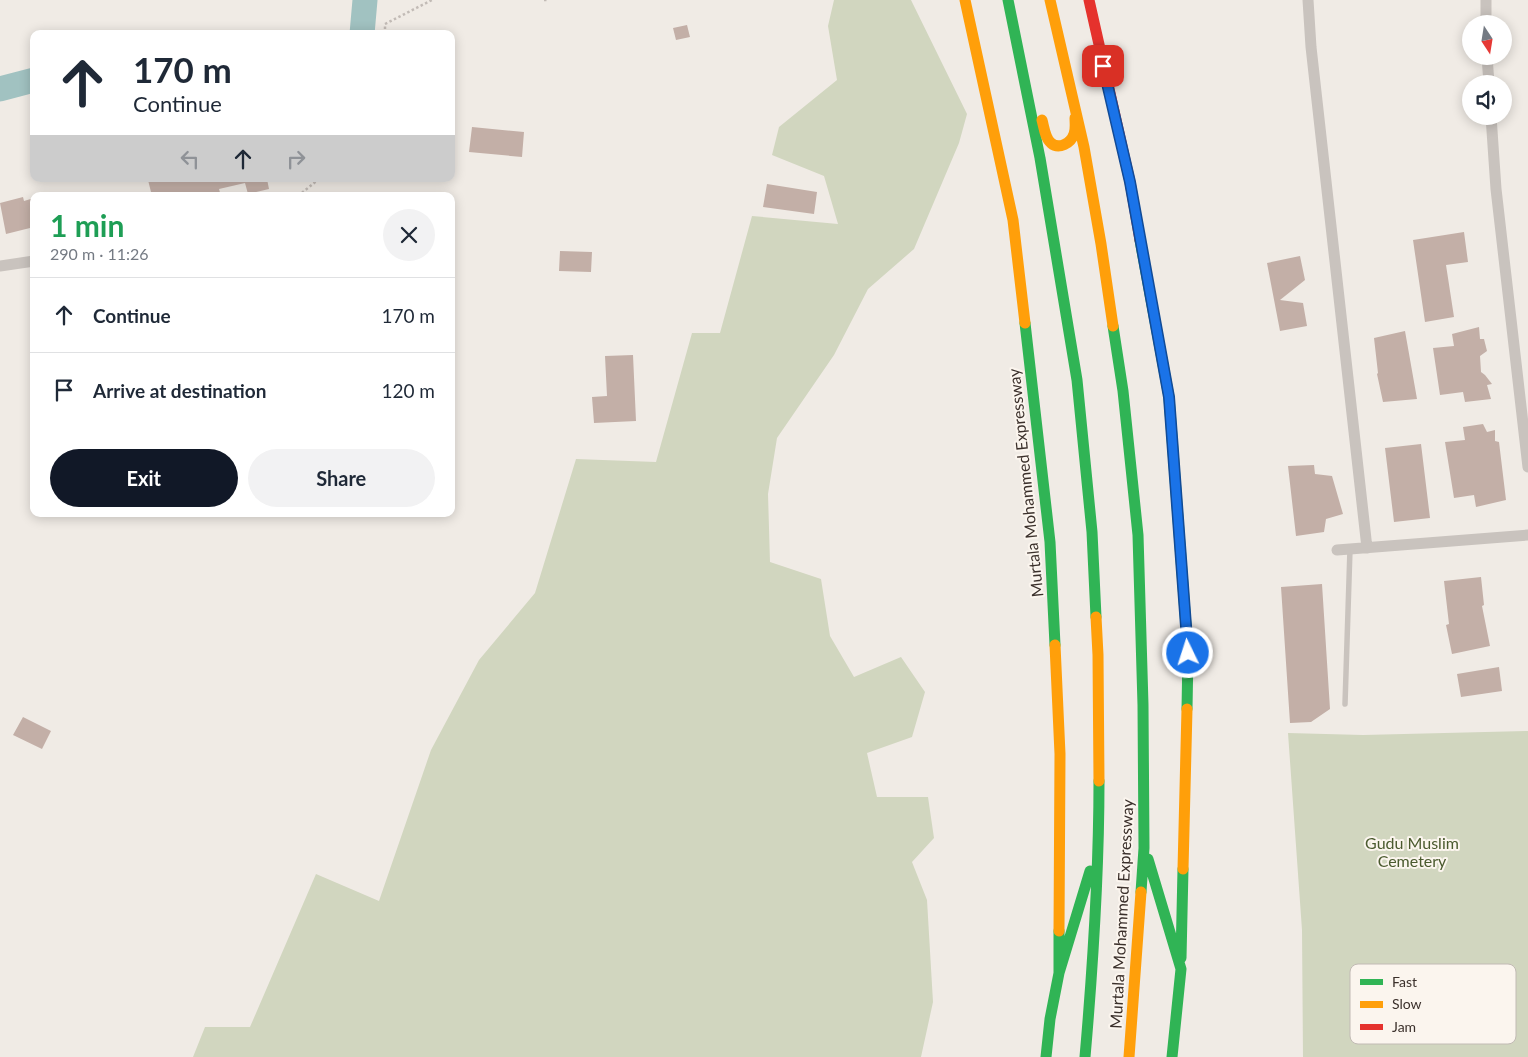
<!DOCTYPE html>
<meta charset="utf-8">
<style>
:root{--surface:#fff;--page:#f2f2f3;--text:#1f2937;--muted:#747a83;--line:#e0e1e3;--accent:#111827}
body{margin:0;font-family:Lato,sans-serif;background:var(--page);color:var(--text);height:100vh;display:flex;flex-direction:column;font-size:19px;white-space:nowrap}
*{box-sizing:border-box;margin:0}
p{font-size:16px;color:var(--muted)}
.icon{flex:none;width:28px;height:28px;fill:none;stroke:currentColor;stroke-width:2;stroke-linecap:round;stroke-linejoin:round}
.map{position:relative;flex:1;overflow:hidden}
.drawer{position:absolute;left:30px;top:192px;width:425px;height:325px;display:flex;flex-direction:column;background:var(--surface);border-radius:10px;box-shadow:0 2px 12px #0003}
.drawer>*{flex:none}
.hud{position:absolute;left:30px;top:30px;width:425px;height:152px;border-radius:10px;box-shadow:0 2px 12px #0003;background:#fff;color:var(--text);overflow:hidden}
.needle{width:32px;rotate:168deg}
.tools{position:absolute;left:1462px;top:15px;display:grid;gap:10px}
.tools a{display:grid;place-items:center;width:50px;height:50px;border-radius:50%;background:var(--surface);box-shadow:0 2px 12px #0003;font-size:25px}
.pin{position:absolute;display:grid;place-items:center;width:42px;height:42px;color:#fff;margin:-21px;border-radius:10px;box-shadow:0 2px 8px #0006}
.me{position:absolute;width:55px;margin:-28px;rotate:356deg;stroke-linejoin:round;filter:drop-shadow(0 0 4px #0008)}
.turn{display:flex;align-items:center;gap:18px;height:105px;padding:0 20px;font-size:22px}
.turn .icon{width:65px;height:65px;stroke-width:2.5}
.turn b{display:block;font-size:35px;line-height:42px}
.lanes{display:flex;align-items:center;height:48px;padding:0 20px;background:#0003;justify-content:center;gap:25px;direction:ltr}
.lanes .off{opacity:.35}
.round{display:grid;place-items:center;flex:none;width:52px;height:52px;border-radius:26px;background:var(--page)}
.overview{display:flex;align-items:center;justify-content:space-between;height:85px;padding:0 20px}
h1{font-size:30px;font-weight:700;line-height:38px;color:#1e9e55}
.action{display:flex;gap:10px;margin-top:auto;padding:10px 20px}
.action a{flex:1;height:58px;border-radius:30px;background:var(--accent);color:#fff;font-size:20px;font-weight:700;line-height:58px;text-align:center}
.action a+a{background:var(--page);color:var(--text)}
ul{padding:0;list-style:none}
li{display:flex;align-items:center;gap:15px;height:75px;padding:0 20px;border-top:1px solid var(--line)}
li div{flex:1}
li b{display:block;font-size:19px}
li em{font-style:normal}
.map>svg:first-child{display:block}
.green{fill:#d1d6bf}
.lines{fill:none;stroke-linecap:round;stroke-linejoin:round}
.river{stroke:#a1c2c1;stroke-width:25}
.building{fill:#c3afa7}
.path{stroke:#c2bbb6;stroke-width:2.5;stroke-dasharray:2.5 2.5;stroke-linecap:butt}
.lane{stroke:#c9c3be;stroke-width:5.5}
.street{stroke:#c9c3be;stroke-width:11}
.fast{stroke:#30b455;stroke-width:11}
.slow{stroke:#ff9f0a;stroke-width:11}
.jam{stroke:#e5322d;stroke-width:11}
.route-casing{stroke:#114b97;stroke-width:12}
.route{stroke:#1a73e8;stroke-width:9}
.labels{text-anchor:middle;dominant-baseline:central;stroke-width:4;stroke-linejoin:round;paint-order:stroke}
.street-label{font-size:16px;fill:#3b302b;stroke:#fbf5ee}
.park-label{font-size:16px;fill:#4a5a2e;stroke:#fbf5ee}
.key{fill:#fbf5ee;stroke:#c1bab4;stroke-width:1}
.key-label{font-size:14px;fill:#3b302b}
</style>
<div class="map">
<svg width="1528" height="1057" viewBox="0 0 1528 1057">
<rect width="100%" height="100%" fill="#f0ebe5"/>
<path class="green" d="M 834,0 L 911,0 L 967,114 L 959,143 L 914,249 L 868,289 L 834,355 L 777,438 L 768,494 L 770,562 L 821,579 L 830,636 L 854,677 L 901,657 L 925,692 L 912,737 L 867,753 L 877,797 L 928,797 L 934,838 L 912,862 L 927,900 L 933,1002 L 921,1057 L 193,1057 L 205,1027 L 250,1027 L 316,874 L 379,901 L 431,750 L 479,660 L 535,593 L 576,459 L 656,462 L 692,333 L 720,333 L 752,216 L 838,224 L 824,176 L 772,155 L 779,127 L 837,80 L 828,26 Z
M 1528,731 L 1528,1057 L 1303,1057 L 1302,930 L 1288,733 L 1363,735 Z"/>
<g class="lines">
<path class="river" d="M 362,34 L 365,0
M 0,89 L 34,80"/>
</g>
<path class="building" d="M 687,25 L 690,37 L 676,40 L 673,28 Z
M 472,127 L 524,132 L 522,157 L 469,152 Z
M 153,179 L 159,179 L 160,182 L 172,179 L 267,179 L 269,189 L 248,194 L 245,183 L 219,189 L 221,196 L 152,196 L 148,180 Z
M 767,184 L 817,192 L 814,214 L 763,207 Z
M 23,197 L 24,201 L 34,198 L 34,227 L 6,234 L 0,203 Z
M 1464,232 L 1468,262 L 1446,265 L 1454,317 L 1425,322 L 1413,240 Z
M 560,251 L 592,252 L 591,272 L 559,271 Z
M 1300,256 L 1305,280 L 1280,300 L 1303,303 L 1307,326 L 1280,331 L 1267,263 Z
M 1479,327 L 1480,339 L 1484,339 L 1487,351 L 1480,356 L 1481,372 L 1485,375 L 1492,384 L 1487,385 L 1491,399 L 1465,402 L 1463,392 L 1440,395 L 1433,348 L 1454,346 L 1452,334 Z
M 1405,331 L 1417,399 L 1383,402 L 1377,374 L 1378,373 L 1374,338 Z
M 633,355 L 636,421 L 594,423 L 592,397 L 607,396 L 605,356 Z
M 1483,424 L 1487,432 L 1495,430 L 1495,441 L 1499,442 L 1506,500 L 1476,507 L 1474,495 L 1454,498 L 1445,442 L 1465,440 L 1463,427 Z
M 1421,444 L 1430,518 L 1394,522 L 1385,448 Z
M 1314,465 L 1315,474 L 1332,476 L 1343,514 L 1326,519 L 1324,532 L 1296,536 L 1288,466 Z
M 1481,577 L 1484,605 L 1482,606 L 1490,646 L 1452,654 L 1446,625 L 1449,624 L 1444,581 Z
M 1322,584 L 1330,709 L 1311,722 L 1290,723 L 1281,587 Z
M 1499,667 L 1502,691 L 1461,697 L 1457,674 Z
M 23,717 L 51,731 L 42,749 L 13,735 Z"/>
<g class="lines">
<path class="path" d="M 544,0 L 547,0
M 385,34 L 385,24 L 432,0
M 298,196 L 319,179"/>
<path class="lane" d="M 1345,704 L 1350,549"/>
<path class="street" d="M 1308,0 L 1311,47 L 1367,548
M 1486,24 L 1486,0
M 1487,56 L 1489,84
M 1491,116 L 1496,189 L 1528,467
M 0,266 L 34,261
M 1337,550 L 1528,535"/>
<path class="fast" d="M 1008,0 L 1040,158 L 1077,380 L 1092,532 L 1096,617
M 1140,240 L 1169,397 L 1188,653 L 1187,709
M 1025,323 L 1050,542 L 1055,645
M 1113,326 L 1123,391 L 1138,535 L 1143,705 L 1144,848 L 1141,892
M 1148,859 L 1181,969 L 1172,1057
M 1181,958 L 1183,869
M 1059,973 L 1090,871
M 1046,1057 L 1050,1019 L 1059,973 L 1059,931
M 1085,1057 C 1093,965 1099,873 1099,781"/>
<path class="slow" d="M 965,0 L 1013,220 L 1025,323
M 1050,0 L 1084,147 L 1101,244 L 1113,326
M 1042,120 C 1044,127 1045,138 1051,143 C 1059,150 1071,143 1074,134 C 1076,129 1075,123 1075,118
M 1096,617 L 1098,655 L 1099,781
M 1055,645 L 1060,754 L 1059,931
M 1183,869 L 1187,709
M 1129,1057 L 1141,892"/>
<path class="jam" d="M 1089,0 L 1130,182 L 1140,240"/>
</g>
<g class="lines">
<defs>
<path id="route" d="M 1103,66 L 1130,182 L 1169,397 L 1188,653"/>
</defs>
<use href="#route" class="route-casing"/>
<use href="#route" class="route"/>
</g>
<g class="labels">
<g class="street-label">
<text transform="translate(1025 483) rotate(-96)">Murtala Mohammed Expressway</text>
<text transform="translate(1121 914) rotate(-87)">Murtala Mohammed Expressway</text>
</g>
<g class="park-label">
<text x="1412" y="842">Gudu Muslim<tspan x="1412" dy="18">Cemetery</tspan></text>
</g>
</g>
<rect x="1350" y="964" width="166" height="80" rx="8" class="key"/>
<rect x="1360" y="979" width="23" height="6" fill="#30b455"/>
<rect x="1360" y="1001" width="23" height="7" fill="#ff9f0a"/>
<rect x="1360" y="1024" width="23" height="6" fill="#e5322d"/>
<g class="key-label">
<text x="1392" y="987">Fast</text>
<text x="1392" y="1009">Slow</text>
<text x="1392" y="1032">Jam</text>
</g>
</svg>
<div class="tools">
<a><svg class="needle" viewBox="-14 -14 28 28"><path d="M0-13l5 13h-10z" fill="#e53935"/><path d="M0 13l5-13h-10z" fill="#747a83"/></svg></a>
<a><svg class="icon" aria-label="sound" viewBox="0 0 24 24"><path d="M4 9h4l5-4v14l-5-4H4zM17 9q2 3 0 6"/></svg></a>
</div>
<div class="pin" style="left:1103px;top:66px;background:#d93025"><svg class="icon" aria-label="arrive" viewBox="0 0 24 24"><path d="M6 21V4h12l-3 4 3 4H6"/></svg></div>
<svg class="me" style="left:1188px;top:653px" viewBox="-20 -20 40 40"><circle r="17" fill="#1a73e8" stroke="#fff" stroke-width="3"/><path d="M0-11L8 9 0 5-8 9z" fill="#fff"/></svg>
<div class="hud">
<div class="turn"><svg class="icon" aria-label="ahead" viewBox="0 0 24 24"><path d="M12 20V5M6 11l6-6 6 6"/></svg><div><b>170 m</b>Continue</div></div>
<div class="lanes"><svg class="icon off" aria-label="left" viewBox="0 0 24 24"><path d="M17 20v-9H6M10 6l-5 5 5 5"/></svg><svg class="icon" aria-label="ahead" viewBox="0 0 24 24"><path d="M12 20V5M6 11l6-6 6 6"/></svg><svg class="icon off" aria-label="right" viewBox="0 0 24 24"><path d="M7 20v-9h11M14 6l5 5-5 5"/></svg></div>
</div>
<section class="drawer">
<div class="overview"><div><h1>1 min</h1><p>290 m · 11:26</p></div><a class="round"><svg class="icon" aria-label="close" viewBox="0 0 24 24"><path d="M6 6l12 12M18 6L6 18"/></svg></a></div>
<ul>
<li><svg class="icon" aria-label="ahead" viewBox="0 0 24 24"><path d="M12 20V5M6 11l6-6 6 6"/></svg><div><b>Continue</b></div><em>170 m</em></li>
<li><svg class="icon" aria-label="arrive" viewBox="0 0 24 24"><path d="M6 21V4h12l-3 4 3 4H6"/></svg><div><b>Arrive at destination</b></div><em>120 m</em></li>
</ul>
<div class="action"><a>Exit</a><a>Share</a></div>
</section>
</div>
